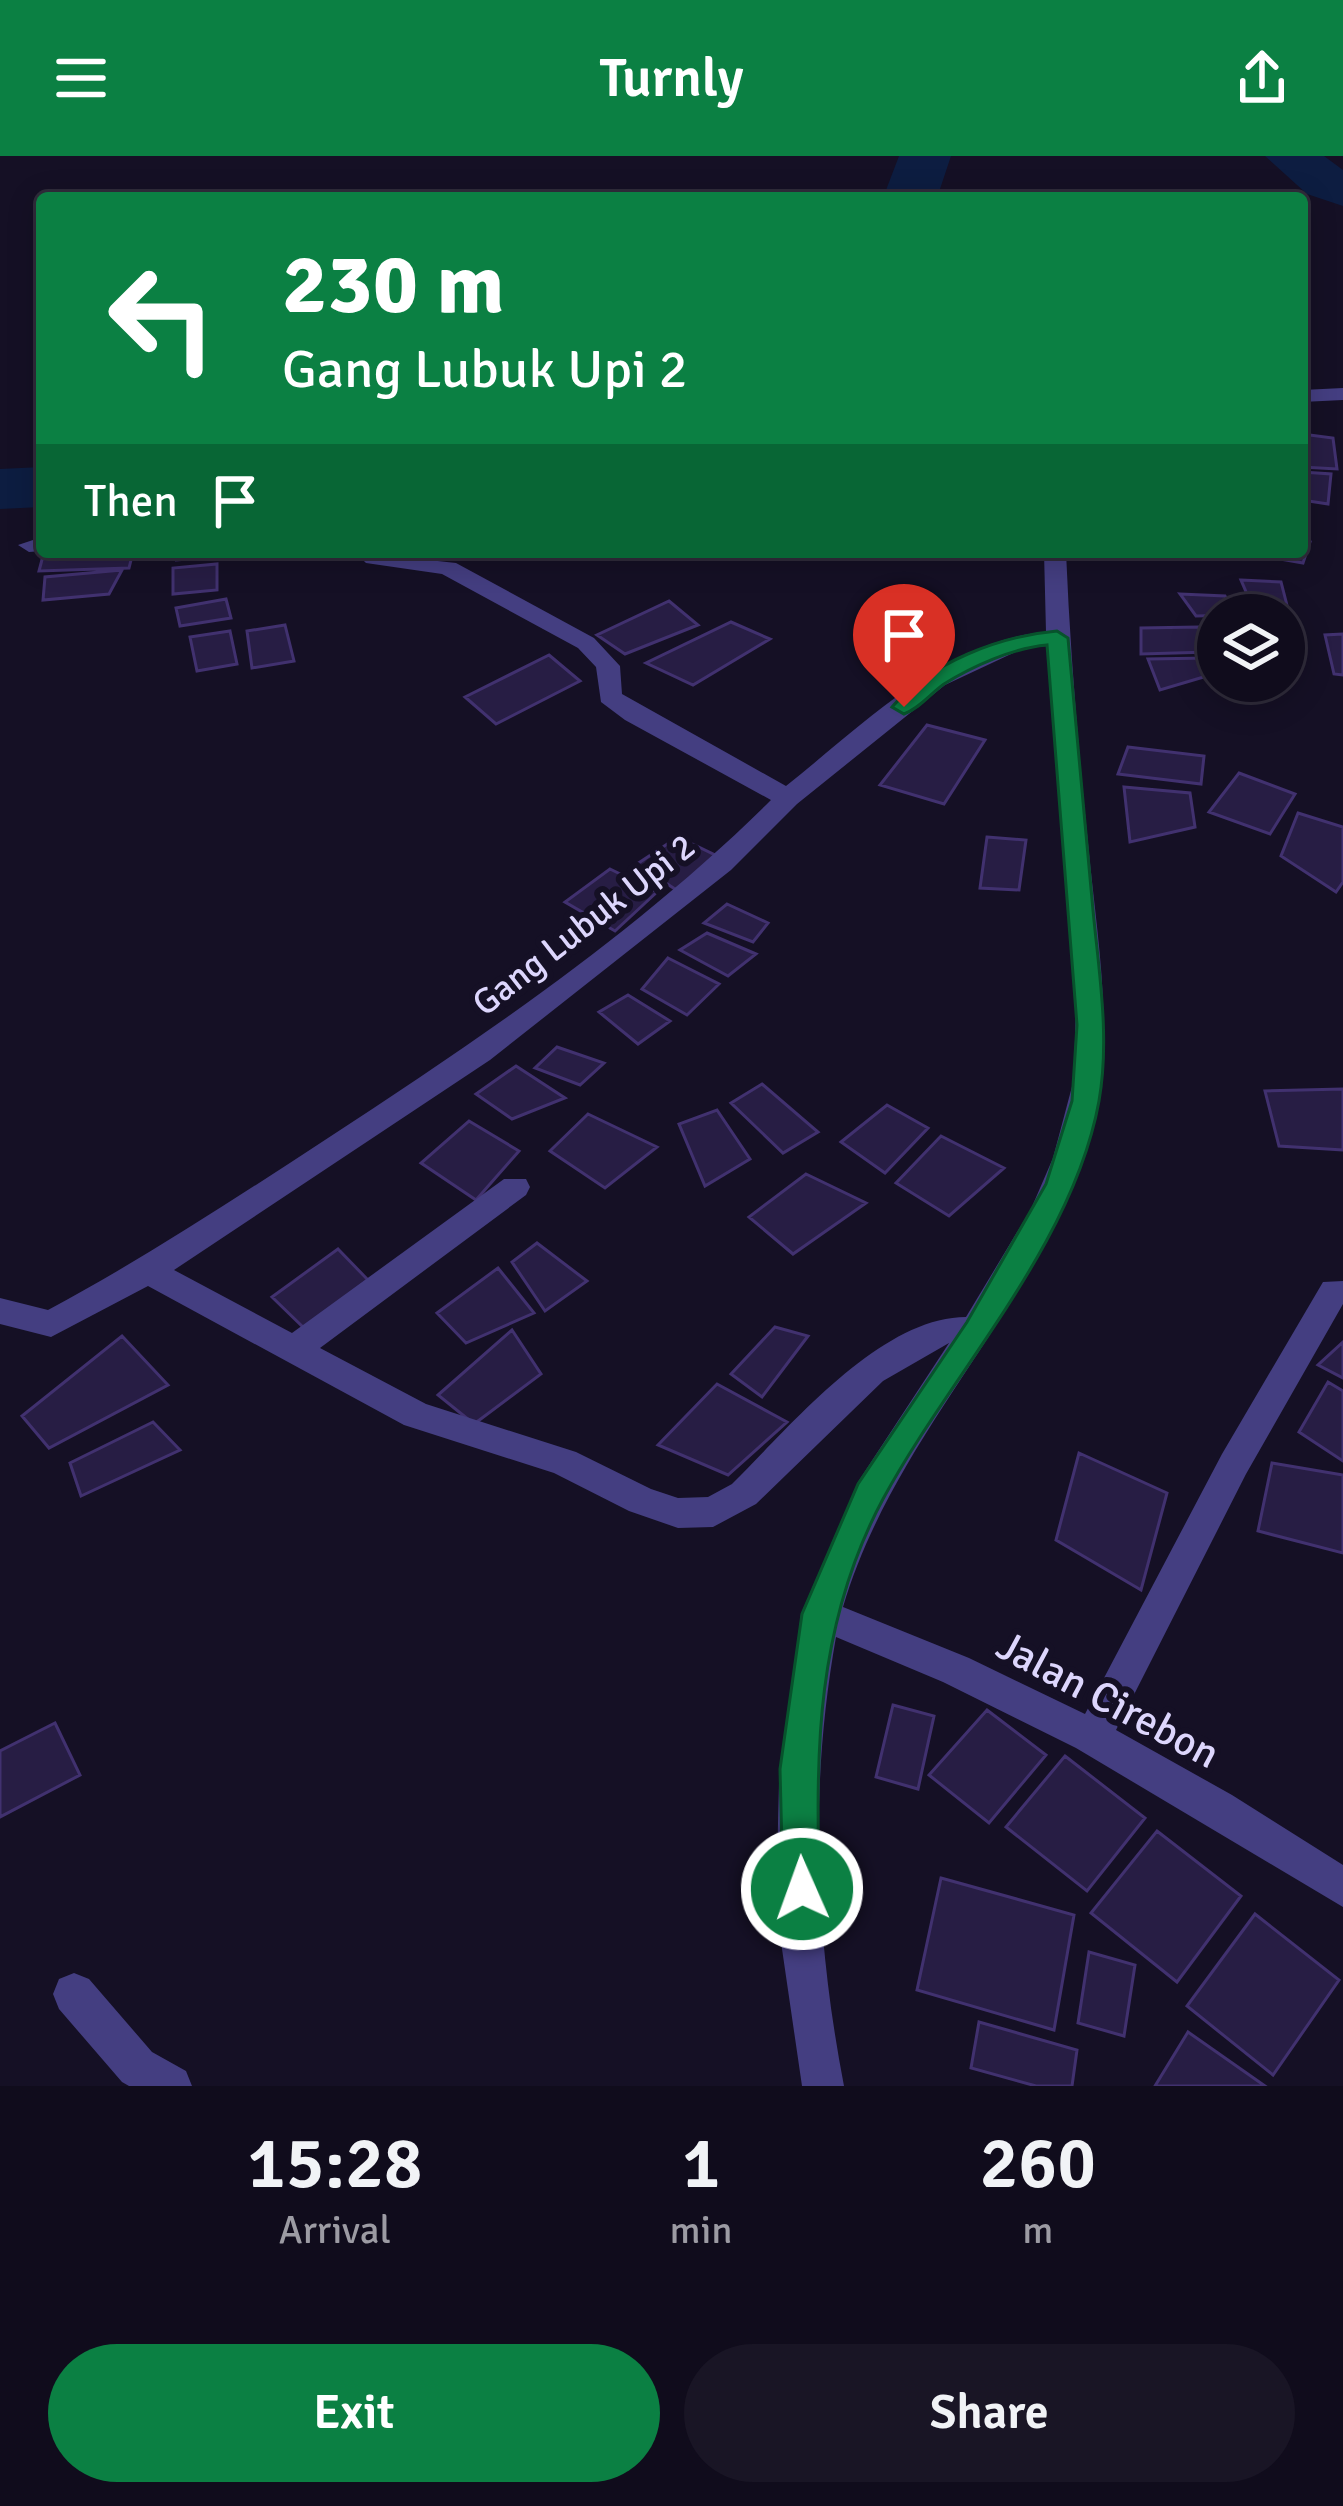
<!DOCTYPE html>
<style>
:root{--surface:#100c1c;--page:#191525;--text:#f1f3f6;--muted:#9c9ba3;--line:#302c3b;--accent:#0b8043}
body{margin:0;font-family:Signika,sans-serif;background:var(--page);color:var(--text);height:100vh;display:flex;flex-direction:column;font-size:45px;white-space:nowrap}
*{box-sizing:border-box;margin:0}
p{font-size:39px;color:var(--muted)}
.icon{flex:none;width:66px;height:66px;fill:none;stroke:currentColor;stroke-width:2;stroke-linecap:round;stroke-linejoin:round}
.map{position:relative;height:1930px;overflow:hidden}
.drawer{display:flex;flex-direction:column;background:var(--surface);flex:1}
.drawer>*{flex:none}
.top-card{position:absolute;left:36px;top:36px;width:1272px;height:366px;border-radius:12px;box-shadow:0 6px 30px #0003,0 0 0 3px var(--line);background:#0b8043;color:#fff;overflow:hidden}
.fabs{position:absolute;left:1197px;top:438px;display:grid;gap:24px}
.fabs a{display:grid;place-items:center;width:108px;height:108px;border-radius:50%;background:var(--surface);box-shadow:0 6px 30px #0003,0 0 0 3px var(--line);font-size:60px}
.pin{position:absolute;display:grid;place-items:center;width:102px;height:102px;color:#fff;margin:-123px -51px;border-radius:50% 50% 50% 0;rotate:-45deg;box-shadow:0 0 12px #0007}
.pin .icon{rotate:45deg}
.me{position:absolute;width:132px;margin:-66px;rotate:358deg;stroke-linejoin:round;filter:drop-shadow(0 0 9px #0008)}
.turn{display:flex;align-items:center;gap:42px;height:252px;padding:0 48px;font-size:54px}
.turn .icon{width:156px;height:156px;stroke-width:2.5}
.turn b{display:block;font-size:84px;line-height:102px}
.then{display:flex;align-items:center;height:114px;padding:0 48px;background:#0003;gap:24px;font-size:45px}
.eta{display:flex;justify-content:space-evenly;align-items:center;height:204px;text-align:center}
.eta b{font-size:72px;font-weight:600;line-height:84px}
.action{display:flex;gap:24px;margin-top:auto;padding:24px 48px}
.action a{flex:1;height:138px;border-radius:72px;background:var(--accent);color:#fff;font-size:48px;font-weight:600;line-height:138px;text-align:center}
.action a+a{background:var(--page);color:var(--text)}
header{display:flex;justify-content:space-between;align-items:center;height:156px;padding:0 48px;background:var(--accent);color:#fff;font-size:54px;font-weight:600}
.map>svg:first-child{display:block}
.lines{fill:none;stroke-linecap:round;stroke-linejoin:round}
.river{fill:#0d1d41;fill-rule:evenodd}
.building{fill:#271d44;stroke:#41316f;stroke-width:3}
.minor{fill:#443e81;fill-rule:evenodd}
.route{fill:#0b8043;stroke:#07532c;stroke-width:3}
.labels{text-anchor:middle;dominant-baseline:central;stroke-width:12;stroke-linejoin:round;paint-order:stroke}
.street-label{font-size:36px;fill:#ddd6fd;stroke:#151025}
.near-street-label{font-size:42px;fill:#ddd6fd;stroke:#151025}
</style>
<header><svg class="icon" aria-label="menu" viewBox="0 0 24 24"><path d="M4 6h16M4 12h16M4 18h16"/></svg>Turnly<svg class="icon" aria-label="share" viewBox="0 0 24 24"><path d="M12 15V3M7 8l5-5 5 5M5 13v7h14v-7"/></svg></header>
<div class="map">
<svg width="1343" height="1930" viewBox="0 0 1343 1930">
<rect width="100%" height="100%" fill="#151025"/>
<g class="lines">
<path class="river" d="M 899,0 L 951,0 L 937,42 L 883,42 Z
M 1265,0 L 1324,0 L 1343,14 L 1343,50 L 1307,38 Z
M 42,311 L 42,351 L 0,353 L 0,313 Z"/>
</g>
<path class="building" d="M 1302,278 L 1333,282 L 1337,313 L 1302,311 Z
M 1302,316 L 1331,318 L 1328,348 L 1302,344 Z
M 1302,385 L 1310,386 L 1303,407 L 1241,396 L 1302,396 Z
M 44,396 L 133,396 L 129,412 L 39,415 Z
M 172,396 L 271,396 L 271,397 L 176,404 Z
M 217,408 L 217,434 L 173,438 L 173,412 Z
M 122,414 L 109,438 L 43,444 L 45,421 Z
M 1241,424 L 1281,426 L 1289,457 L 1256,459 Z
M 1180,438 L 1225,440 L 1235,459 L 1196,460 Z
M 226,443 L 231,462 L 180,470 L 176,452 Z
M 669,445 L 698,469 L 625,498 L 597,479 Z
M 731,466 L 770,483 L 693,529 L 646,507 Z
M 285,469 L 294,505 L 252,512 L 247,475 Z
M 1198,471 L 1209,496 L 1141,498 L 1141,472 Z
M 230,475 L 237,508 L 197,515 L 190,481 Z
M 1343,478 L 1343,519 L 1334,518 L 1325,479 Z
M 549,499 L 580,525 L 496,568 L 465,541 Z
M 1208,502 L 1217,517 L 1160,534 L 1148,503 Z
M 927,569 L 985,584 L 944,648 L 880,629 Z
M 1128,591 L 1204,600 L 1201,628 L 1118,618 Z
M 1239,617 L 1295,638 L 1270,678 L 1209,656 Z
M 1124,631 L 1190,637 L 1195,671 L 1130,686 Z
M 1298,657 L 1343,671 L 1343,726 L 1336,736 L 1281,700 Z
M 678,681 L 715,699 L 678,735 L 637,708 Z
M 987,681 L 1026,684 L 1019,734 L 980,732 Z
M 610,713 L 657,736 L 615,775 L 565,746 Z
M 727,748 L 768,767 L 753,786 L 704,767 Z
M 707,777 L 756,798 L 728,820 L 680,794 Z
M 668,802 L 719,828 L 687,859 L 642,833 Z
M 628,839 L 670,865 L 638,888 L 599,856 Z
M 557,891 L 604,907 L 580,929 L 535,912 Z
M 516,910 L 565,942 L 512,963 L 476,938 Z
M 762,928 L 818,976 L 783,997 L 731,947 Z
M 1343,933 L 1343,994 L 1279,990 L 1265,935 Z
M 887,949 L 928,972 L 885,1017 L 841,986 Z
M 717,954 L 750,1003 L 705,1030 L 679,968 Z
M 588,958 L 657,991 L 605,1032 L 550,995 Z
M 469,965 L 519,995 L 476,1044 L 421,1007 Z
M 941,980 L 1004,1012 L 949,1060 L 896,1027 Z
M 806,1018 L 866,1047 L 793,1098 L 749,1061 Z
M 537,1087 L 587,1125 L 545,1155 L 512,1106 Z
M 338,1093 L 368,1124 L 304,1172 L 272,1141 Z
M 498,1112 L 534,1157 L 466,1187 L 437,1157 Z
M 775,1171 L 808,1180 L 762,1241 L 731,1218 Z
M 512,1174 L 541,1218 L 474,1268 L 438,1239 Z
M 122,1180 L 168,1229 L 49,1292 L 22,1260 Z
M 1343,1186 L 1343,1222 L 1318,1209 Z
M 1328,1226 L 1343,1235 L 1343,1305 L 1299,1276 Z
M 717,1228 L 787,1266 L 728,1319 L 658,1289 Z
M 153,1266 L 180,1294 L 81,1340 L 70,1307 Z
M 1079,1297 L 1167,1337 L 1141,1434 L 1056,1384 Z
M 1272,1307 L 1343,1319 L 1343,1397 L 1258,1375 Z
M 893,1549 L 934,1560 L 918,1633 L 876,1621 Z
M 987,1554 L 1046,1599 L 989,1667 L 929,1619 Z
M 55,1567 L 80,1619 L 0,1661 L 0,1595 Z
M 1065,1600 L 1145,1662 L 1087,1735 L 1006,1671 Z
M 1157,1675 L 1241,1740 L 1177,1826 L 1091,1757 Z
M 941,1722 L 1074,1759 L 1054,1874 L 917,1834 Z
M 1255,1758 L 1339,1824 L 1273,1919 L 1187,1850 Z
M 1089,1796 L 1135,1809 L 1124,1880 L 1078,1867 Z
M 979,1866 L 1077,1894 L 1072,1930 L 1036,1930 L 971,1912 Z
M 1188,1876 L 1265,1930 L 1155,1930 Z"/>
<g class="lines">
<path class="minor" d="M 1343,232 L 1343,244 L 1302,246 L 1302,234 Z
M 42,381 L 42,395 L 29,396 L 18,389 Z
M 355,396 L 456,407 L 594,482 L 620,510 L 622,538 L 786,630 C 862,570 945,484 1046,476 L 1044,396 L 1066,396 C 1070,493 1078,590 1088,687 C 1098,794 1120,899 1083,1003 C 1024,1165 892,1285 843,1451 L 969,1502 L 1085,1558 L 1222,1298 L 1323,1126 L 1343,1125 L 1343,1148 L 1246,1318 L 1116,1574 L 1232,1639 L 1343,1709 L 1343,1751 L 1076,1592 L 943,1526 L 836,1481 C 809,1633 815,1779 844,1930 L 802,1930 L 781,1786 L 777,1708 L 779,1627 L 801,1458 L 858,1326 L 949,1187 L 883,1225 L 756,1348 L 713,1371 L 678,1372 L 629,1355 L 554,1317 L 404,1269 L 148,1130 L 51,1181 L 0,1168 L 0,1142 L 48,1154 C 145,1102 236,1042 328,982 C 483,881 640,774 771,644 L 625,564 L 601,546 L 596,511 L 578,492 L 442,418 L 366,407 ZM 1047,490 L 1076,844 L 1074,923 L 1053,1002 L 1031,1053 L 966,1161 C 880,1161 790,1271 732,1328 L 708,1341 L 678,1342 L 651,1333 L 576,1296 L 426,1248 L 320,1192 L 526,1039 L 530,1031 L 526,1023 L 504,1023 L 292,1177 L 174,1114 L 490,904 L 731,714 L 797,648 L 945,529 L 1024,492 Z
M 74,1817 L 89,1823 L 152,1896 L 186,1915 L 192,1930 L 129,1930 L 122,1926 L 59,1853 L 53,1838 L 59,1823 Z"/>
</g>
<path class="route" d="M 1057,475 L 1068,482 C 1076,573 1085,663 1093,754 C 1099,817 1110,882 1099,945 C 1073,1090 951,1217 883,1343 C 817,1466 814,1598 820,1733 L 814,1746 L 802,1751 L 789,1746 L 783,1733 L 780,1613 L 802,1458 L 858,1328 L 967,1166 L 1046,1028 L 1072,945 L 1077,869 L 1047,489 C 1013,492 973,510 944,528 C 930,538 920,552 904,558 L 892,551 C 931,506 1000,480 1057,475 Z"/>
<g class="labels">
<g class="street-label">
<text transform="translate(584 769) rotate(-38)">Gang Lubuk Upi 2</text>
</g>
<g class="near-street-label">
<text transform="translate(1108 1544) rotate(28)">Jalan Cirebon</text>
</g>
</g>
</svg>
<div class="fabs">
<a><svg class="icon" aria-label="layers" viewBox="0 0 24 24"><path d="M12 4l9 5-9 5-9-5zM3 14l9 5 9-5"/></svg></a>
</div>
<div class="pin" style="left:904px;top:551px;background:#d93025"><svg class="icon" aria-label="arrive" viewBox="0 0 24 24"><path d="M6 21V4h12l-3 4 3 4H6"/></svg></div>
<svg class="me" style="left:802px;top:1733px" viewBox="-20 -20 40 40"><circle r="17" fill="#0b8043" stroke="#fff" stroke-width="3"/><path d="M0-11L8 9 0 5-8 9z" fill="#fff"/></svg>
<div class="top-card">
<div class="turn"><svg class="icon" aria-label="left" viewBox="0 0 24 24"><path d="M17 20v-9H6M10 6l-5 5 5 5"/></svg><div><b>230 m</b>Gang Lubuk Upi 2</div></div>
<div class="then">Then<svg class="icon" aria-label="arrive" viewBox="0 0 24 24"><path d="M6 21V4h12l-3 4 3 4H6"/></svg></div>
</div>
</div>
<section class="drawer">
<div class="eta">
<div><b>15:28</b><p>Arrival</p></div>
<div><b>1</b><p>min</p></div>
<div><b>260</b><p>m</p></div>
</div>
<div class="action"><a>Exit</a><a>Share</a></div>
</section>
